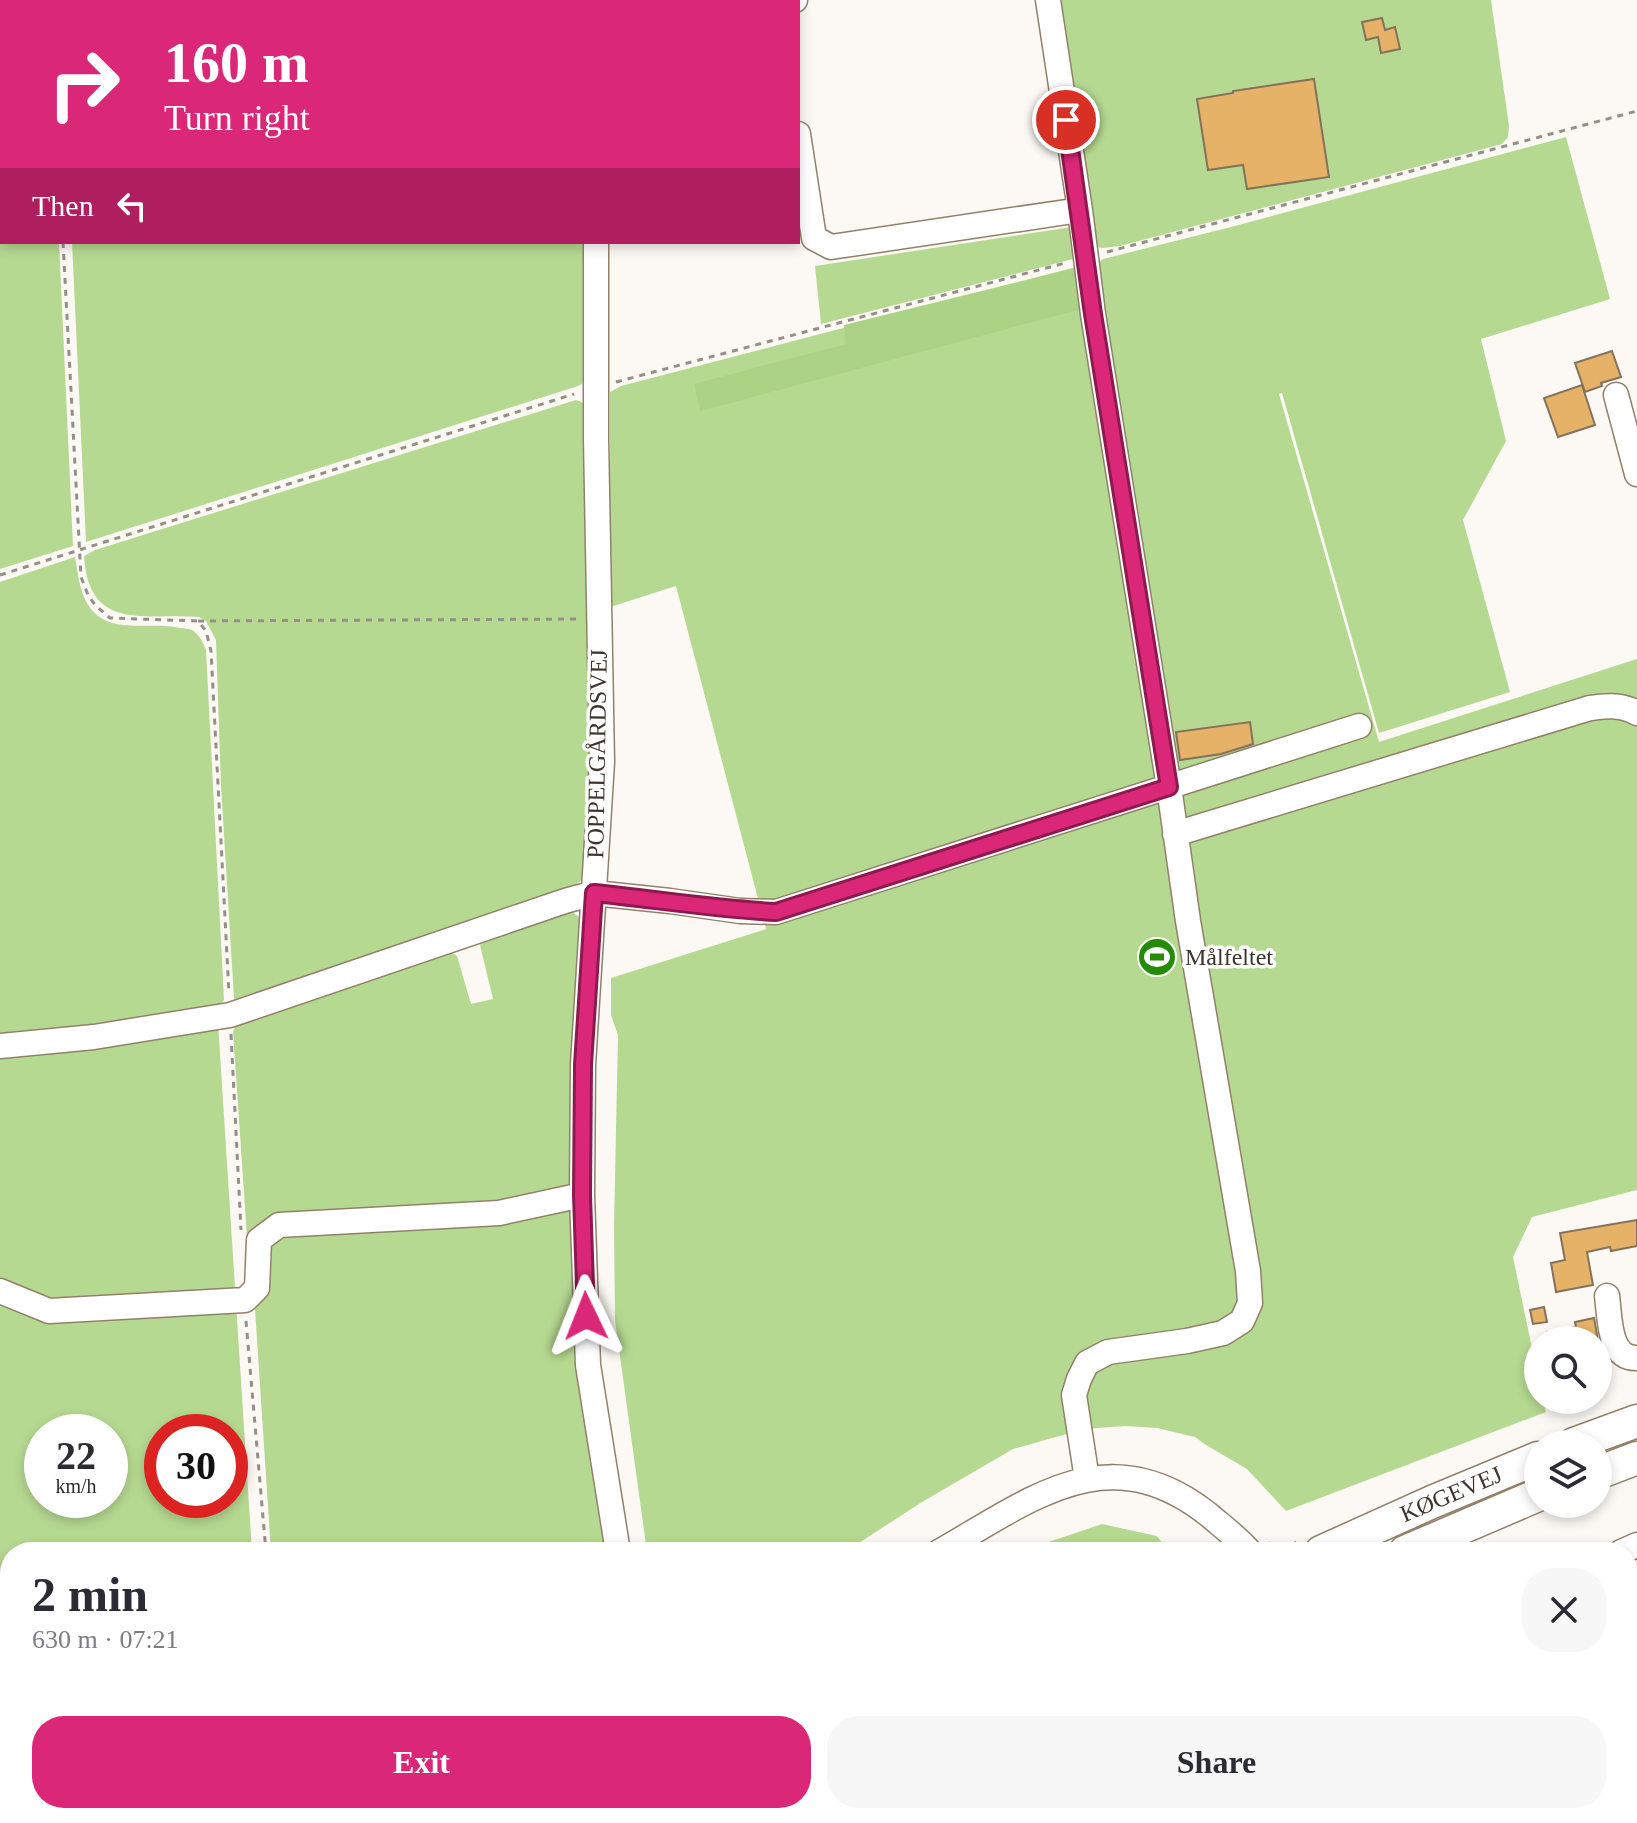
<!DOCTYPE html>
<meta charset="utf-8">
<style>
:root{--surface:#fff;--page:#f7f7f7;--text:#2b2b33;--muted:#7c7c81;--accent:#db2777}
body{margin:0;font-family:Georgia,serif;background:var(--page);color:var(--text);height:100vh;display:flex;flex-direction:column;font-size:30px;white-space:nowrap}
*{box-sizing:border-box;margin:0}
p{font-size:26px;color:var(--muted)}
.icon{flex:none;width:44px;height:44px;fill:none;stroke:currentColor;stroke-width:2;stroke-linecap:round;stroke-linejoin:round}
.map{position:relative;flex:1;overflow:hidden}
.panel{position:absolute;left:0px;top:1542px;width:1638px;height:282px;display:flex;flex-direction:column;background:var(--surface);border-radius:32px 32px 0 0;box-shadow:0 4px 12px #0003}
.panel>*{flex:none}
.top-card{position:absolute;left:0px;top:0px;width:800px;height:244px;box-shadow:0 4px 12px #0003;background:#db2777;color:#fff;overflow:hidden}
.fabs{position:absolute;left:1524px;top:1326px;display:grid;gap:16px}
.fabs a{display:grid;place-items:center;width:88px;height:88px;border-radius:50%;background:var(--surface);box-shadow:0 4px 12px #0003;font-size:40px}
.speed{position:absolute;left:24px;top:1414px;display:flex;gap:16px;font-size:40px;font-weight:700;text-align:center}
.speed>*{display:grid;place-content:center;width:104px;height:104px;border-radius:50%;background:var(--surface);box-shadow:0 4px 12px #0003;line-height:1}
.speed small{font-size:20px;font-weight:400}
.speed .limit{border:12px solid #d22;background:#fff;color:#111}
.pin{position:absolute;display:grid;place-items:center;width:68px;height:68px;color:#fff;margin:-34px;border:4px solid #fff;border-radius:50%;box-shadow:0 2px 8px #0007}
.me{position:absolute;width:88px;margin:-44px;rotate:358deg;stroke-linejoin:round;filter:drop-shadow(0 0 6px #0008)}
.turn{display:flex;align-items:center;gap:28px;height:168px;padding:0 32px;font-size:36px}
.turn .icon{width:104px;height:104px;stroke-width:2.5}
.turn b{display:block;font-size:56px;line-height:68px}
.then{display:flex;align-items:center;height:76px;padding:0 32px;background:#0003;gap:16px;font-size:30px}
.round{display:grid;place-items:center;flex:none;width:84px;height:84px;border-radius:32px;background:var(--page)}
.summary{display:flex;align-items:center;justify-content:space-between;height:136px;padding:0 32px}
h1{font-size:48px;font-weight:700;line-height:60px}
.button{display:flex;gap:16px;margin-top:auto;padding:16px 32px}
.button a{flex:1;height:92px;border-radius:32px;background:var(--accent);color:#fff;font-size:32px;font-weight:700;line-height:92px;text-align:center}
.button a+a{background:var(--page);color:var(--text)}
.map>svg:first-child{display:block}
.green{fill:#b6d991;fill-rule:evenodd}
.forest{fill:#acd285}
.building{fill:#e5b267;stroke:#84735c;stroke-width:2}
.lines{fill:none;stroke-linecap:round;stroke-linejoin:round}
.minor-casing{stroke:#92816a;stroke-width:27}
.major-casing{stroke:#92816a;stroke-width:35}
.path{stroke:#968f88;stroke-width:3;stroke-dasharray:6 6;stroke-linecap:butt}
.minor{stroke:#fff;stroke-width:24}
.major{stroke:#fff;stroke-width:32}
.route-casing{stroke:#8e194d;stroke-width:20}
.route{stroke:#db2777;stroke-width:14}
.labels{text-anchor:middle;dominant-baseline:central;stroke-width:7;stroke-linejoin:round;paint-order:stroke}
.street-label{font-size:24px;fill:#3d352b;stroke:#fff}
.poi-label{font-size:24px;fill:#3d352b;stroke:#fff;text-anchor:start}
</style>
<div class="map">
<svg width="1637" height="1823" viewBox="0 0 1637 1823">
<rect width="100%" height="100%" fill="#fcf8f3"/>
<path class="green" d="M 1057,0 L 1491,0 L 1509,126 L 1508,137 L 1502,144 L 1120,246 L 1103,248 L 1095,247 Z
M 1566,137 L 1610,299 L 1481,339 L 1506,441 L 1463,520 L 1510,692 L 1379,733 L 1282,393 L 1279,394 L 1379,742 L 1637,659 L 1637,1190 L 1532,1217 L 1513,1257 L 1538,1377 L 1538,1400 L 1543,1400 L 1546,1412 L 1286,1511 L 1247,1469 L 1206,1445 L 1195,1437 L 1157,1428 L 1125,1426 L 1084,1429 L 1013,1449 L 922,1502 L 845,1552 L 647,1552 L 615,1320 L 614,1226 L 618,1035 L 611,1015 L 611,978 L 766,929 L 676,586 L 610,607 L 610,392 L 621,386 L 1084,265 L 1095,275 L 1098,263 L 1103,259 L 1235,226 Z
M 0,138 L 2,138 L 2,242 L 59,242 L 73,546 L 0,569 Z
M 1078,226 L 1081,257 L 821,324 L 815,266 Z
M 72,242 L 590,242 L 586,378 L 582,384 L 575,387 L 86,542 Z
M 576,400 L 584,403 L 594,802 L 588,870 L 581,881 L 564,892 L 240,1002 L 234,998 L 221,786 L 216,640 L 206,621 L 199,617 C 143,613 89,632 84,556 L 95,550 Z
M 75,557 C 78,573 79,590 88,605 C 108,636 148,621 180,628 C 182,628 190,629 192,630 C 200,635 203,643 206,650 L 224,1000 L 217,1009 L 0,1035 L 0,582 Z
M 571,911 L 582,919 L 573,1183 L 533,1200 L 251,1240 L 247,1237 L 233,1032 L 236,1025 L 451,952 L 457,956 L 471,1004 L 493,999 L 480,945 L 486,937 Z
M 218,1023 L 252,1552 L 10,1552 L 10,1814 L 116,1814 L 87,1823 L 0,1823 L 0,1054 ZM 42,1432 L 110,1432 L 110,1500 L 42,1500 ZM 162,1432 L 230,1432 L 230,1500 L 162,1500 Z
M 572,1207 L 610,1552 L 271,1552 L 255,1309 L 267,1289 L 269,1247 L 281,1235 Z
M 1102,1524 L 1157,1536 L 1169,1552 L 1025,1552 L 1031,1548 Z
M 259,1814 L 809,1814 L 797,1823 L 229,1823 Z
M 954,1814 L 1087,1814 L 1085,1823 L 939,1823 Z"/>
<path class="forest" d="M 1083,266 L 1089,307 L 700,411 L 694,384 L 846,344 L 844,325 Z
M 808,1814 L 840,1814 L 828,1823 L 796,1823 Z"/>
<path class="building" d="M 1382,18 L 1385,30 L 1395,27 L 1400,49 L 1381,53 L 1378,37 L 1366,40 L 1362,22 Z
M 1314,79 L 1329,177 L 1247,189 L 1243,165 L 1208,170 L 1197,99 L 1233,93 L 1233,91 Z
M 1612,351 L 1621,377 L 1601,383 L 1602,386 L 1585,392 L 1575,363 Z
M 1582,385 L 1595,425 L 1558,437 L 1544,398 Z
M 1250,722 L 1253,744 L 1221,754 L 1180,760 L 1176,732 Z
M 1637,1220 L 1637,1246 L 1611,1251 L 1610,1247 L 1587,1252 L 1593,1285 L 1556,1292 L 1551,1263 L 1565,1260 L 1560,1233 Z
M 1544,1307 L 1547,1322 L 1533,1324 L 1530,1310 Z
M 1594,1318 L 1598,1340 L 1547,1340 L 1547,1332 L 1576,1327 L 1575,1322 Z"/>
<g class="lines">
<defs>
<path id="minor" d="M 382,0 L 383,2
M 694,0 L 694,2
M 1048,0 L 1080,210 L 1093,314 L 1169,787 L 1188,921 L 1248,1271 L 1250,1303 L 1242,1321 L 1223,1333 L 1187,1341 L 1108,1352 L 1087,1363 L 1079,1379 L 1074,1395 L 1087,1479
M 587,2 L 587,0
M 791,2 L 795,0
M 0,128 L 2,128
M 798,134 L 814,238 L 831,247 L 1080,210
M 596,242 L 596,438 L 602,762 L 583,1065 L 582,1195 L 588,1365 L 618,1552
M 1616,395 L 1637,474
M 1175,834 L 1590,708 C 1608,706 1621,704 1637,713
M 0,1046 L 94,1037 L 230,1015 L 565,901 L 594,893 L 670,901 L 740,911 L 776,912 L 1359,726
M 0,1291 L 49,1311 L 245,1300 L 257,1288 L 259,1240 L 279,1225 L 499,1213 L 582,1195
M 1607,1296 C 1610,1317 1608,1359 1637,1358
M 939,1552 C 1032,1499 1108,1435 1209,1515 C 1223,1527 1238,1538 1250,1552
M 1621,1552 L 1637,1545
M 144,1823 L 175,1814"/>
<path id="major" d="M 1574,1444 L 1637,1421
M 1598,1473 L 1637,1458
M 1321,1552 L 1432,1502 L 1538,1458
M 1405,1552 L 1538,1495
M 861,1823 L 874,1814
M 909,1823 L 924,1814"/>
</defs>
<use href="#minor" class="minor-casing"/>
<use href="#major" class="major-casing"/>
<path class="path" d="M 63,242 L 81,577 L 88,595 L 95,605 L 110,618 L 198,621 L 206,631 L 211,651 L 229,994
M 1107,252 L 1637,111
M 616,382 L 1065,263
M 0,575 L 574,394
M 198,621 L 578,619
M 231,1034 L 241,1230
M 246,1321 L 266,1552
M 1269,1543 L 1283,1549 L 1299,1541
M 1111,1814 L 1112,1823
M 1556,1814 L 1557,1823
M 1089,1823 L 1091,1814"/>
<use href="#minor" class="minor"/>
<use href="#major" class="major"/>
</g>
<g class="lines">
<defs>
<path id="route" d="M 586,1316 L 582,1195 L 583,1065 L 594,893 C 654,899 715,909 776,912 L 1169,787 L 1093,314 L 1066,120"/>
</defs>
<use href="#route" class="route-casing"/>
<use href="#route" class="route"/>
</g>
<defs>
<symbol id="stadium-disc" viewBox="-11 -11 22 22"><circle r="9.5" fill="#238b04" stroke="#fff"/><path d="M0-5a6.5 5 0 1 0 0 10a6.5 5 0 1 0 0-10ZM-3.5-1.8h7v3.6h-7Z" fill="#fff"/></symbol>
</defs>
<g fill-rule="evenodd">
<use href="#stadium-disc" x="1135" y="935" width="44" height="44"/>
</g>
<g class="labels">
<g class="street-label">
<text transform="translate(597 754) rotate(-89)">POPPELGÅRDSVEJ</text>
<text transform="translate(1451 1494) rotate(-23)">KØGEVEJ</text>
</g>
<g class="poi-label">
<text x="1185" y="957">Målfeltet</text>
</g>
</g>
</svg>
<div class="fabs">
<a><svg class="icon" aria-label="search" viewBox="0 0 24 24"><circle cx="10" cy="10" r="6"/><path d="M15 15l6 6"/></svg></a>
<a><svg class="icon" aria-label="layers" viewBox="0 0 24 24"><path d="M12 4l9 5-9 5-9-5zM3 14l9 5 9-5"/></svg></a>
</div>
<div class="speed"><div>22<small>km/h</small></div><div class="limit">30</div></div>
<div class="pin" style="left:1066px;top:120px;background:#d93025"><svg class="icon" aria-label="arrive" viewBox="0 0 24 24"><path d="M6 21V4h12l-3 4 3 4H6"/></svg></div>
<svg class="me" style="left:586px;top:1316px" viewBox="-20 -20 40 40"><path d="M0-17L14 15 0 8-14 15z" fill="#db2777" stroke="#fff" stroke-width="4"/></svg>
<div class="top-card">
<div class="turn"><svg class="icon" aria-label="right" viewBox="0 0 24 24"><path d="M7 20v-9h11M14 6l5 5-5 5"/></svg><div><b>160 m</b>Turn right</div></div>
<div class="then">Then<svg class="icon" aria-label="left" viewBox="0 0 24 24"><path d="M17 20v-9H6M10 6l-5 5 5 5"/></svg></div>
</div>
<section class="panel">
<div class="summary"><div><h1>2 min</h1><p>630 m · 07:21</p></div><a class="round"><svg class="icon" aria-label="close" viewBox="0 0 24 24"><path d="M6 6l12 12M18 6L6 18"/></svg></a></div>
<div class="button"><a>Exit</a><a>Share</a></div>
</section>
</div>
